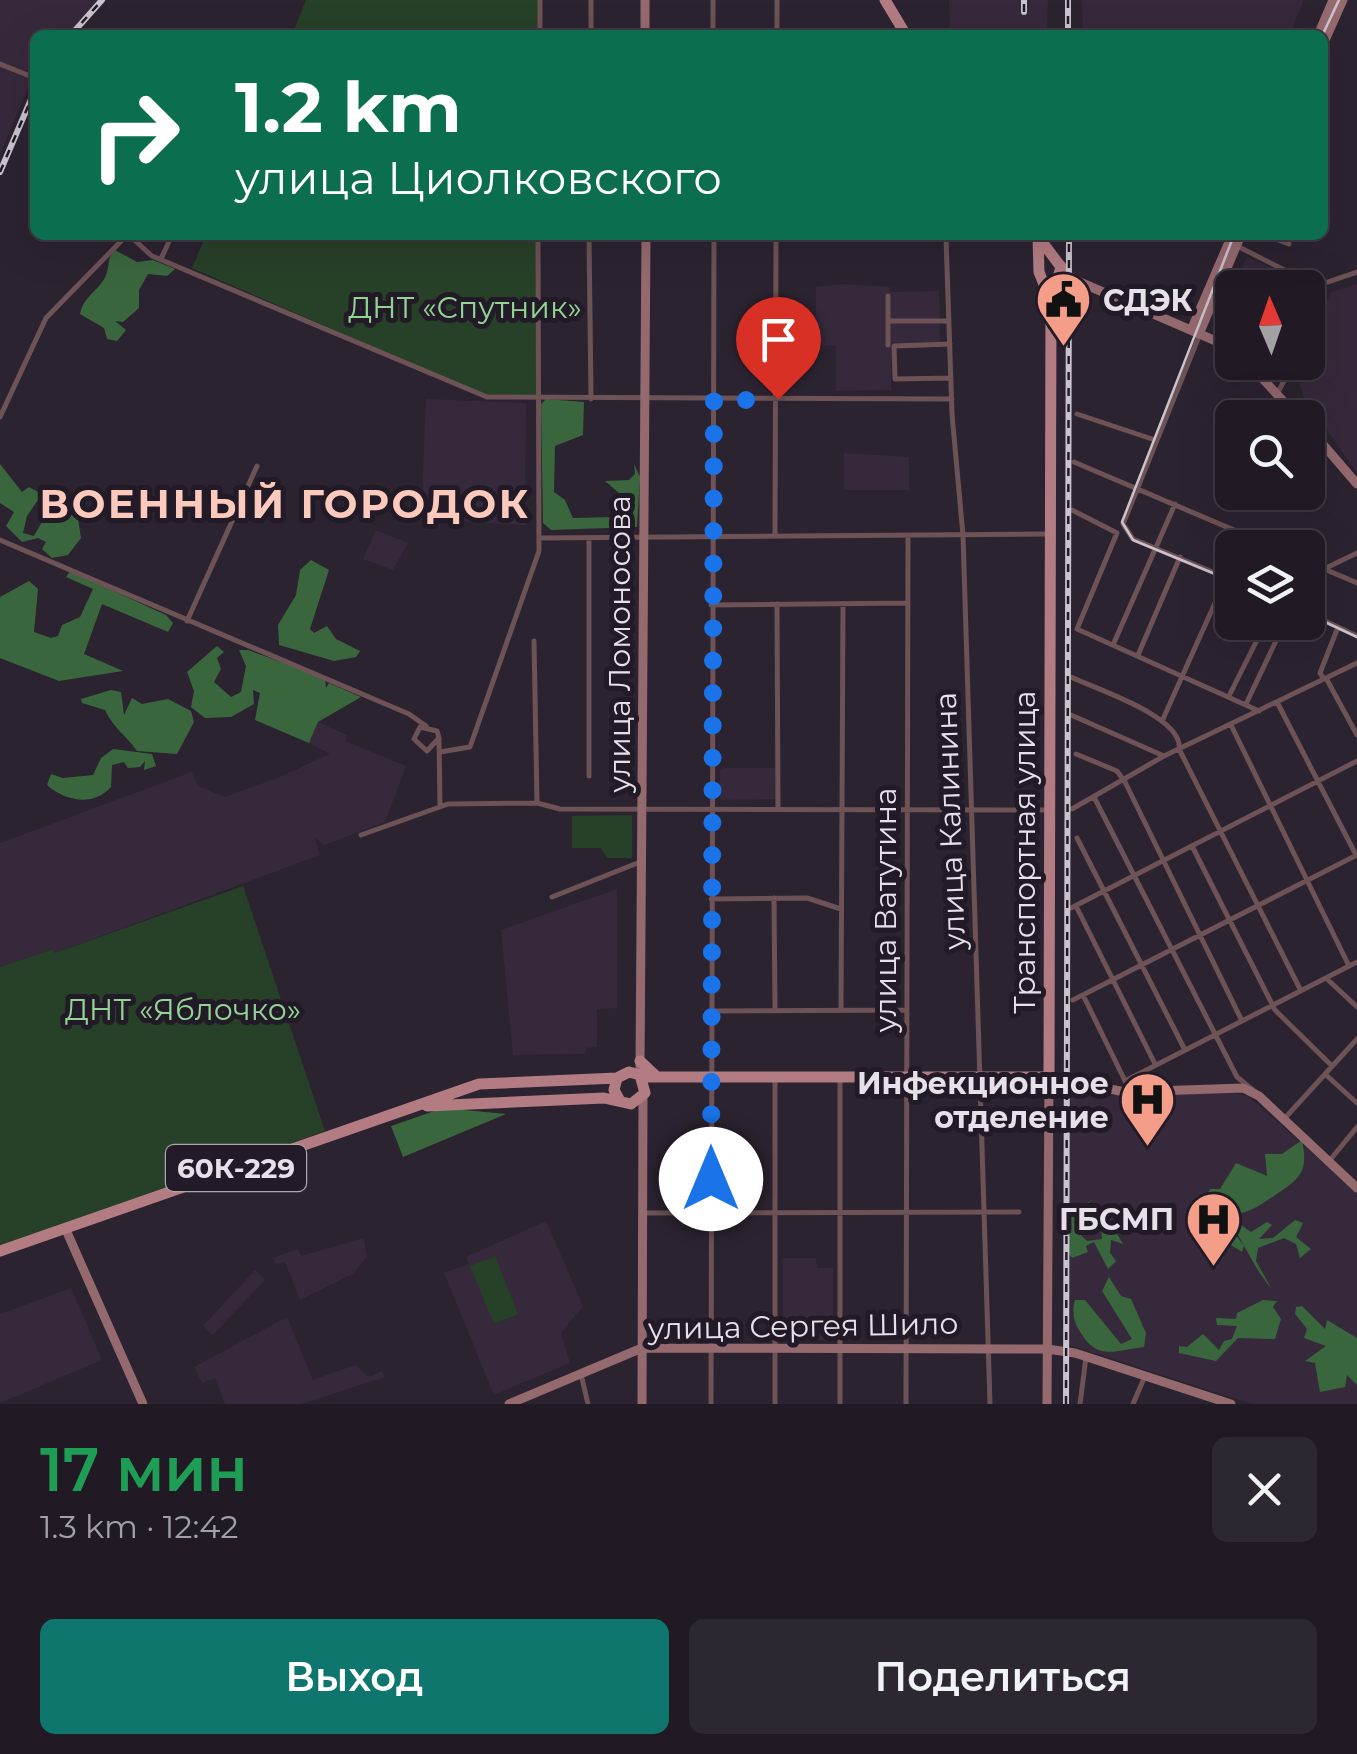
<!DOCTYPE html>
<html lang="ru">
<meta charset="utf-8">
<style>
:root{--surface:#211a24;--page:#2d2731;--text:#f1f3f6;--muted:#a2a1a6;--line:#3e3841;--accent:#0f766e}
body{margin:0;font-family:Montserrat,sans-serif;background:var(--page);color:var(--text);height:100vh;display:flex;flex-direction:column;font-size:38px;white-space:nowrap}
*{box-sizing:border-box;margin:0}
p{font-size:32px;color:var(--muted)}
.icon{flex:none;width:55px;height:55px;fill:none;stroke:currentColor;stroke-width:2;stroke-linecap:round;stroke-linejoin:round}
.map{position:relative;height:1404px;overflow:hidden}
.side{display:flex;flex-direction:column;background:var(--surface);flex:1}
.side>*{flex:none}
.hud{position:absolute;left:30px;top:30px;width:1298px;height:210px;border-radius:15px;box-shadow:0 10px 40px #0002,0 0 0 2px var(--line);background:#0b6e4f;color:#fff;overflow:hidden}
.needle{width:65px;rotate:358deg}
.tools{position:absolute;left:1215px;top:270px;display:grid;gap:20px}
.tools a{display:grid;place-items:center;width:110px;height:110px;border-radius:15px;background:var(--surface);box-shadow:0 10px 40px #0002,0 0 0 2px var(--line);font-size:50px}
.pin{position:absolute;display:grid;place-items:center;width:85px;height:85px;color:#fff;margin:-102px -42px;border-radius:50% 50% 50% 0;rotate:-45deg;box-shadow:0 0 10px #0007}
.pin .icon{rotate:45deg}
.me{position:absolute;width:110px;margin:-55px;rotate:0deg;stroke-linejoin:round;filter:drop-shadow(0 0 8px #0008)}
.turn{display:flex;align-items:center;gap:35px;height:210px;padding:0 40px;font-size:45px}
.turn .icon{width:130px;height:130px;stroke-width:2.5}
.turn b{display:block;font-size:70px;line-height:85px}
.round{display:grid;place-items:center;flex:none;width:105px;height:105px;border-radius:15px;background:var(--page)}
.summary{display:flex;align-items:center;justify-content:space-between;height:170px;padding:0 40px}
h1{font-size:60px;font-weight:600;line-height:75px;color:#1e9e55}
.cta{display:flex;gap:20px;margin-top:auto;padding:20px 40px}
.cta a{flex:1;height:115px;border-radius:15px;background:var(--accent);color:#fff;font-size:40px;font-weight:600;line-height:115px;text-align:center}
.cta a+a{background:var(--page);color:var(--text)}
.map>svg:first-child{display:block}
.built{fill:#36293b}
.green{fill:#274028}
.forest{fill:#3a663e}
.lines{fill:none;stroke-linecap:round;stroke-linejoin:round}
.street{stroke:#6d5256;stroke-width:5}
.secondary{stroke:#956a6f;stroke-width:9}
.primary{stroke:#b37c83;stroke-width:11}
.tram{stroke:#cac3cd;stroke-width:2.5}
.rail-casing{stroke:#cac3cd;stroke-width:6}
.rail{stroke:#221a26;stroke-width:2.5;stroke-dasharray:8;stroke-linecap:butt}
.route{stroke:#1a73e8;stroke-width:18;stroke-dasharray:0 32.4}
.labels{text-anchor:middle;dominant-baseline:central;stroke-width:10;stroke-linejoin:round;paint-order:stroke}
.shield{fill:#221a26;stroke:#aba5ae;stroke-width:2.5}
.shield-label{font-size:28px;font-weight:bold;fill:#e6e0e9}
.poi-label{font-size:30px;font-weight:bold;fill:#e6e0e9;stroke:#221a26;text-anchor:end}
.park-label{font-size:30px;fill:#91d494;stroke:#221a26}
.street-label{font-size:30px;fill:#e6e0e9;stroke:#221a26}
.district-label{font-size:40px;font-weight:bold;letter-spacing:2.5px;fill:#fccabd;stroke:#221a26}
</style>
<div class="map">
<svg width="1357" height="1404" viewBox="0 0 1357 1404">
<rect width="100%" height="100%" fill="#2c2330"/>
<path class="built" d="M 0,0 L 98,0 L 67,35 L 35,35 L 35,70 L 0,155 Z
M 949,0 L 1048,0 L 1047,35 L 950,35 Z
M 1082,0 L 1304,0 L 1289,35 L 1083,35 Z
M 1247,257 L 1289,275 L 1293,287 L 1234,288 Z
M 844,284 L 889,287 L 889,292 L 939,291 L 940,343 L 891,344 L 891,390 L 836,391 L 836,346 L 815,345 L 816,287 Z
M 1357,284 L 1357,473 L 1304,397 L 1295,370 L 1298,363 L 1308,362 L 1308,342 L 1331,292 Z
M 426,399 L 526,403 L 525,525 L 421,519 Z
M 844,453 L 909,457 L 909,490 L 844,490 Z
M 376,530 L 408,543 L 393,570 L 363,559 Z
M 318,722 L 347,735 L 345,741 L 406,766 L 385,822 L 324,845 L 314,836 L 320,855 L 55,953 L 52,949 L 0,967 L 0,843 L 192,772 L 198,786 L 225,797 L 280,777 L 330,754 L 309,743 Z
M 725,768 L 776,768 L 776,799 L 720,800 L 720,771 Z
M 617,889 L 617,1008 L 597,1009 L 597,1047 L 586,1048 L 585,1054 L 513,1055 L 501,930 Z
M 1226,1091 L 1249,1097 L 1357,1192 L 1357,1404 L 1252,1404 L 1069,1345 L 1069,1097 Z
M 546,1221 L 583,1306 L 561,1333 L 570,1363 L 494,1395 L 444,1273 L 469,1264 L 466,1257 Z
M 364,1238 L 367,1257 L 354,1273 L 300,1300 L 285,1262 L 276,1264 L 273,1258 L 298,1249 L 301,1256 Z
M 783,1258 L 816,1258 L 817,1268 L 833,1268 L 833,1340 L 783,1340 Z
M 255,1270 L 265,1280 L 213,1335 L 203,1326 Z
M 71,1288 L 102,1360 L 0,1403 L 0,1314 Z
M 287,1317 L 313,1380 L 355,1365 L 369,1377 L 382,1371 L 385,1377 L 301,1404 L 225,1404 L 215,1378 L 202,1383 L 194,1367 Z"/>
<path class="green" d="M 306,0 L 538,0 L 538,35 L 292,35 Z
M 206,235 L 538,235 L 537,395 L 482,394 L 192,268 Z
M 632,815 L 632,858 L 607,858 L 601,848 L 572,848 L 572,816 Z
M 243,886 L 325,1131 L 0,1246 L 0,967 L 53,949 L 55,953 Z
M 495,1256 L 518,1314 L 494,1324 L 470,1266 Z"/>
<path class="forest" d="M 115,250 L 137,262 L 153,260 L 175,269 L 167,276 L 148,274 L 139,290 L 139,308 L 123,322 L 115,321 L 126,330 L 117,341 L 107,339 L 104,328 L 80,314 C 84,294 102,290 107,272 C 110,261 107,259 115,250 Z
M 546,399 L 584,402 L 583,435 L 555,446 L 554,492 L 565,500 L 573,518 L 617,517 L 624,510 L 619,493 L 605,481 L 629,480 L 635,474 L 634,464 L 640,477 L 637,527 L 551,530 L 543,523 L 541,404 Z
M 0,464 L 22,492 L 29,487 L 42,494 L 27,516 L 23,533 L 34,536 L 47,513 L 77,513 L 81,538 L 68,555 L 52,558 L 42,549 L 46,542 L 38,538 L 22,542 L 6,526 L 14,512 L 0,503 Z
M 311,560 L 329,570 L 310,629 L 314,633 L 327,626 L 336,639 L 360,651 L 356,657 L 334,661 L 279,645 L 278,625 L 296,595 L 300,570 Z
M 70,571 L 166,615 L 173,623 L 168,632 L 102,604 L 84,654 L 123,671 L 59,681 L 0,658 L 0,597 L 29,581 L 38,589 L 34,632 L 51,638 L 58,636 L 62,625 L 80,617 L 93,589 L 66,577 Z
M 217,646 L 224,652 L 217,658 L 221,669 L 214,682 L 231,697 L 241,692 L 246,666 L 239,650 L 248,650 L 325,678 L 326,688 L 329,683 L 361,697 L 318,722 L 309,743 L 255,720 L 260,693 L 253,690 L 254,704 L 231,717 L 205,718 L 191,707 L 194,691 L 187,672 Z
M 111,690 L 121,692 L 124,715 L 132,698 L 142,704 L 168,699 L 191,711 L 194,722 L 177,754 L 137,751 C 126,735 114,729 105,710 L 82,703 L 81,699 Z
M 113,749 L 152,754 L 156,766 L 144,770 L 145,761 L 140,767 L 128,768 L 124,762 L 112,765 L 111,787 C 93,807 65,801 47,785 L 51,774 L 63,778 L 93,775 L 101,758 Z
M 443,1108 L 506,1114 L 403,1157 L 391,1126 Z
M 1302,1140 C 1309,1173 1299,1179 1274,1196 C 1253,1210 1250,1212 1225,1217 L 1219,1212 L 1244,1246 L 1242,1252 L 1231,1245 L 1225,1228 L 1215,1226 L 1207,1212 L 1217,1209 L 1207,1195 L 1210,1189 L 1220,1189 L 1236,1163 L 1267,1176 L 1265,1154 L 1282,1154 Z
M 1094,1198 L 1083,1208 L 1102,1211 L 1107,1221 L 1111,1219 L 1109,1233 L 1114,1229 L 1123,1244 L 1111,1240 L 1110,1253 L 1116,1261 L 1108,1269 L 1094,1242 L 1086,1246 L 1088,1252 L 1072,1258 L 1068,1253 L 1071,1205 L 1081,1218 L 1081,1235 L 1087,1241 L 1102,1239 L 1100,1216 L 1077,1211 Z
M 1233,1219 L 1251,1232 L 1267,1222 L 1272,1225 L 1259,1239 L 1273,1238 L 1295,1220 L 1303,1223 L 1296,1237 L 1311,1249 L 1300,1258 L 1296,1244 L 1284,1238 L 1258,1248 L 1256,1261 L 1271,1288 C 1252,1265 1246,1246 1230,1222 Z
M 1109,1277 L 1121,1296 L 1131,1299 L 1146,1333 L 1144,1347 C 1112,1351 1097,1361 1079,1330 C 1073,1321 1072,1310 1075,1300 L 1085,1300 L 1121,1344 L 1132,1339 L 1102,1291 Z
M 1263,1300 L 1277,1301 L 1273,1307 L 1281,1319 L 1275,1339 L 1238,1338 L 1216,1361 L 1179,1353 L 1179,1346 L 1187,1347 L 1203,1334 L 1219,1350 L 1224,1341 L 1232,1339 L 1237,1326 L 1217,1325 L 1216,1318 L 1236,1319 L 1237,1313 Z
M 1302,1306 L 1325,1329 L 1327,1320 L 1357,1338 L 1357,1385 L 1347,1375 L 1345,1387 L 1320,1392 L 1315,1363 L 1305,1361 L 1326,1346 L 1304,1338 L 1307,1329 L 1295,1314 L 1296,1307 Z"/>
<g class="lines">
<path class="street" d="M 591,0 L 591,35
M 713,0 L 713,35
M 777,0 L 777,35
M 540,35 L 540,0
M 0,64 L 35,78
M 129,235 L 152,256 L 487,397 L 952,399
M 589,235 L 591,399
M 791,235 L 1037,236
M 1265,235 L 1289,244
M 946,238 L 952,414 L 963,535 L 990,1404
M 1237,246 L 1316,286
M 161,259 L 172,235
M 1316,286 L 1357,272
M 888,296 L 888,345
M 888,321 L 949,321
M 1200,334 L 1123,524 L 1133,539 L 1232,580
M 1308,338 L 1318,311 L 1316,286
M 950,344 L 894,346 L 895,379 L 951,378
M 1277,394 L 1294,362
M 1077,414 L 1155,440
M 0,417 L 46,318 L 127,235
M 1074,462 L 1276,548
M 1072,510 L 1117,533 L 1077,629 L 1259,711
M 775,536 L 776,235
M 540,538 L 1047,534
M 0,540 L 409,714 L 426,726
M 1239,548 L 1244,533
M 1308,562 L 1357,583
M 1326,568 L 1357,553
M 777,604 L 778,808
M 711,605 L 908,603
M 1308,613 L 1357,636
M 187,621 L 257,466
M 534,641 L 537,803
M 1113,645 L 1175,504
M 1138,655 L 1180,557
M 1071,677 C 1096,689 1184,717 1179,749 L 1301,991
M 1326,678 L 1357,735
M 1324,679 L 1320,673 L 1338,627
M 1229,696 L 1266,622
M 1277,702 L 1356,855
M 1246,704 L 1285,622
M 1071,715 L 1164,756
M 1163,719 L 1232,565
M 1231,725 L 1349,966
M 439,738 L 427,751 L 414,739 L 420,727 L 437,731 L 439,738 L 440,806
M 440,752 L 470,747 L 539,551 L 538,235
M 1076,754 L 1117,771 L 1125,782 L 1242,1021
M 589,776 L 589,538
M 1094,797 L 1237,1077 L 1258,1094
M 1072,809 L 1164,756 L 1357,663
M 361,835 L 448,804 L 537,803 L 560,809 L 1046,810
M 1077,838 L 1185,1050
M 1192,846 L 1275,1010 L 1332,1066
M 552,897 L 640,862
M 774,898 L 775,1010
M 711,899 L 807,898 L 841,909
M 1076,906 L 1155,1064
M 1071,908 L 1357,761
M 1326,978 L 1357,1007
M 1083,995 L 1130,1091
M 1073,1000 L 1357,855
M 841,1010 L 843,604
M 711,1011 L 907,1010
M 1325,1074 L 1357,1103
M 775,1079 L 775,1404
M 1125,1081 L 1357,962
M 1285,1118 L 1357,1039
M 1330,1160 L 1357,1127
M 642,1213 L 1019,1212
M 581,1374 L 588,1404
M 711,1404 L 714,235
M 840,1404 L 840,1078
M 906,1404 L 908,535
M 1080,1404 L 1086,1357
M 1133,1404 L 1145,1376"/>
<path class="secondary" d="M 645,0 L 645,35
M 1318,35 L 1333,0
M 1322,47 L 1343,0
M 1061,265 L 1069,276 L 1082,283 L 1232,348
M 1192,328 L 1232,235
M 1200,332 L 1241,235
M 1247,362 L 1299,418
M 1308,427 L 1357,484
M 640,1067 L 646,235
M 66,1230 L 143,1404
M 509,1404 L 642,1348 L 1047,1349 L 1075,1353 L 1231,1404
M 642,1404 L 643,1097
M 1047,1404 L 1049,1077 L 1125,1092 L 1243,1088 L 1259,1096 L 1357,1188"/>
<path class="primary" d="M 885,0 L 906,35
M 1038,237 L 1039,272 L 1049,297
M 640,1061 L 657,1077
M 642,1077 L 1049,1077 L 1051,301 L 1061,267 L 1037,235
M 427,1106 L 604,1098 L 631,1104 L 645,1093 L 640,1075 L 629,1072 L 617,1078 L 614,1090 L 620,1101
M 0,1251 L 479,1084 L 617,1078"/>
<path class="tram" d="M 1322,36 L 1339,0
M 1232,581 L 1133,540 L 1122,522 L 1234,235
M 1308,614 L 1357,637"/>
<defs>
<path id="rail" d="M 1068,0 L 1068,35
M 1024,12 L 1024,0
M 71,35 L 102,0
M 0,172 L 35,90
M 1066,1404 L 1069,235"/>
</defs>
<use href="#rail" class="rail-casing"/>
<use href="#rail" class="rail"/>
</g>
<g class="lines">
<path class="route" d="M 711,1179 L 714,401 L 778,399"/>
</g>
<defs>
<symbol id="civic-pin" viewBox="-11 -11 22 30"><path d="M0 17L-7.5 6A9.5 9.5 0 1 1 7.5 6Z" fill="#f49e89" stroke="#221a26"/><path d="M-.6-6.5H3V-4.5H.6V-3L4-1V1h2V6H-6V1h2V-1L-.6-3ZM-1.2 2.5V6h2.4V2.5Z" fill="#111"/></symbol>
<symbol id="hospital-pin" viewBox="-11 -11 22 30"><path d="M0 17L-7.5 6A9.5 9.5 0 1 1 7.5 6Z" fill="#f49e89" stroke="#221a26"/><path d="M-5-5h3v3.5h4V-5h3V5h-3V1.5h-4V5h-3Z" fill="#111"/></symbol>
</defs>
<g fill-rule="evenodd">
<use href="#civic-pin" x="1032" y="268" width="63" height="86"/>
<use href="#hospital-pin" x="1116" y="1068" width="63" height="86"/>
<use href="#hospital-pin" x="1182" y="1188" width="63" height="86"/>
</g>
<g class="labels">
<rect class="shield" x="166" y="1145" width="140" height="46" rx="8"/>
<g class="shield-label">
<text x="236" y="1168">60К-229</text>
</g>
<g class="poi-label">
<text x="1103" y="300" text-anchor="start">СДЭК</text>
<text x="1109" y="1083">Инфекционное<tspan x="1109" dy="34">отделение</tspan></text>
<text x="1174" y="1219">ГБСМП</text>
</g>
<g class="park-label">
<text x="465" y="307">ДНТ «Спутник»</text>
<text x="183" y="1009">ДНТ «Яблочко»</text>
</g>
<g class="street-label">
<text transform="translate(619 644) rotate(-90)">улица Ломоносова</text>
<text transform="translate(950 821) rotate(-92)">улица Калинина</text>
<text transform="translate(1024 852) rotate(-90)">Транспортная улица</text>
<text transform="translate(885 910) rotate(-90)">улица Ватутина</text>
<text transform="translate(803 1326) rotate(-1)">улица Сергея Шило</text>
</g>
<g class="district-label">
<text x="285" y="503">ВОЕННЫЙ ГОРОДОК</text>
</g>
</g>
</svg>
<div class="tools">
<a><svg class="needle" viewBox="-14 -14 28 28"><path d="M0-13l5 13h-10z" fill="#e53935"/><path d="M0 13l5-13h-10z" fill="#a2a1a6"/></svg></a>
<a><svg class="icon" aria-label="search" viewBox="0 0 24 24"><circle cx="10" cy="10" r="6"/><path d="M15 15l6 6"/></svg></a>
<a><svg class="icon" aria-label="layers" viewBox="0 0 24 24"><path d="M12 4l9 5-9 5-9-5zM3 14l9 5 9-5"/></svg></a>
</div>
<div class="pin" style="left:778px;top:399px;background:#d93025"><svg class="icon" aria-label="arrive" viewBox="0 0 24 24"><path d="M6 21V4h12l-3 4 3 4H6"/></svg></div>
<svg class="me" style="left:711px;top:1179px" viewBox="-20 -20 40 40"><circle r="19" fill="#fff"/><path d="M0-13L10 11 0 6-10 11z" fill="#1a73e8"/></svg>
<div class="hud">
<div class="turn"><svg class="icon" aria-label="right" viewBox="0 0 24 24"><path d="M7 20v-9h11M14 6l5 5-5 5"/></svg><div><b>1.2 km</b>улица Циолковского</div></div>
</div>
</div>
<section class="side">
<div class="summary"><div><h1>17 мин</h1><p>1.3 km · 12:42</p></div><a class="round"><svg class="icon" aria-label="close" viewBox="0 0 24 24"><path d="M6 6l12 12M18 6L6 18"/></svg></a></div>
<div class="cta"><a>Выход</a><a>Поделиться</a></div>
</section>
